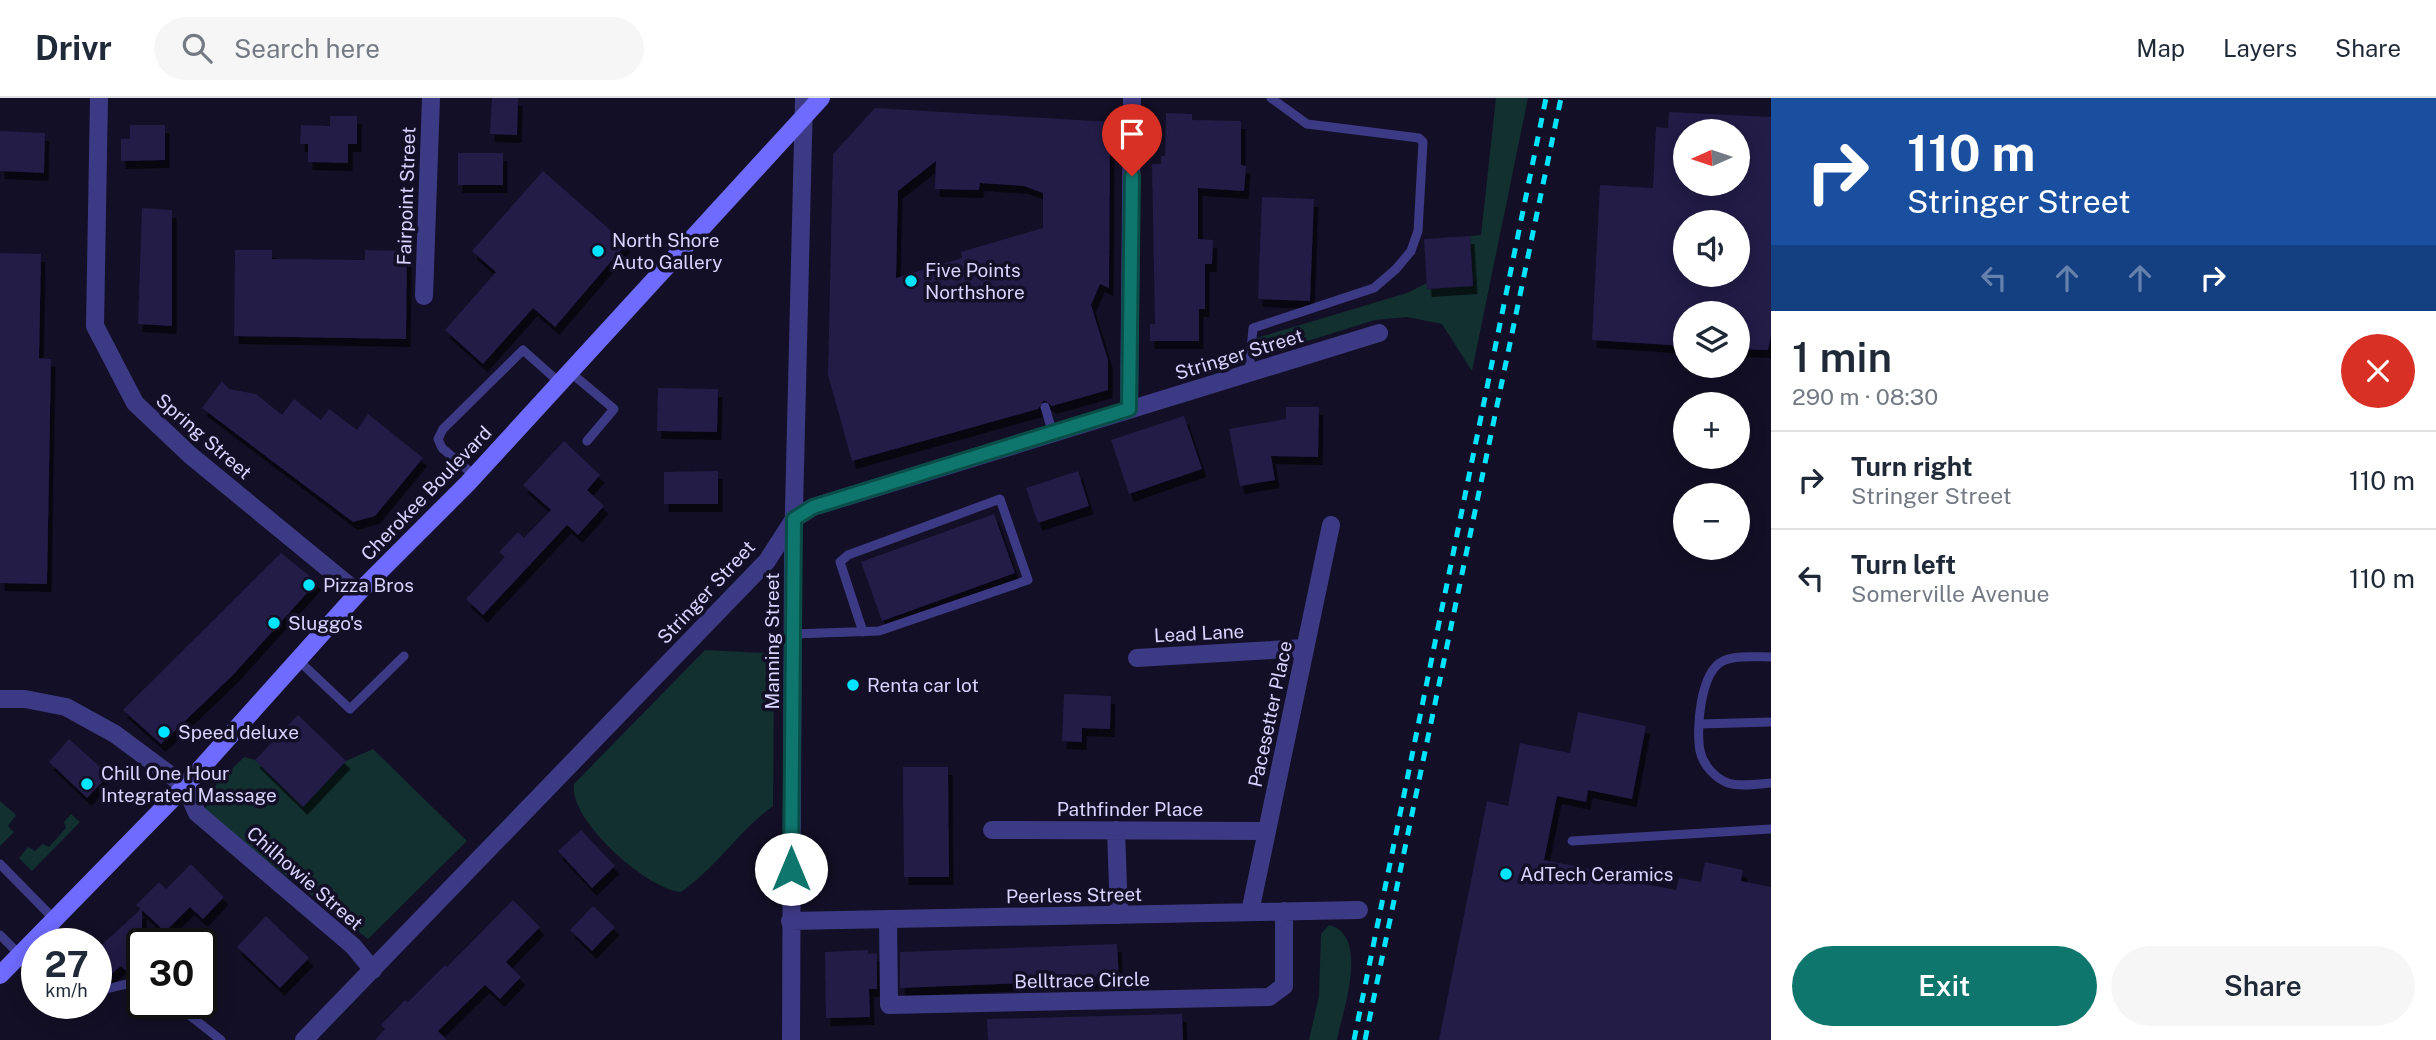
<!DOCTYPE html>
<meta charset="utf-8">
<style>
:root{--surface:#fff;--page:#f6f6f7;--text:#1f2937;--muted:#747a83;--line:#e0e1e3;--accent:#0f766e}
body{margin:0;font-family:"Public Sans",sans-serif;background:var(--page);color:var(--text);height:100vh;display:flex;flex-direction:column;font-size:26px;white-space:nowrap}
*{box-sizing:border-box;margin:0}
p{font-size:23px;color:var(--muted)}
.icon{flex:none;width:38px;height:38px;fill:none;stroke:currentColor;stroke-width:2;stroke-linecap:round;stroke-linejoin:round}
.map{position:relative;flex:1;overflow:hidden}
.side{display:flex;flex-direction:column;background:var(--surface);width:665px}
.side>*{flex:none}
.guide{background:#1a4fa0;color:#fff;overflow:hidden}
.needle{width:46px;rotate:267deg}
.controls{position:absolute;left:1673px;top:21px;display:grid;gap:14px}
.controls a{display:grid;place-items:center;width:77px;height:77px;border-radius:50%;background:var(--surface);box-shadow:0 4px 18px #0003;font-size:35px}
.speed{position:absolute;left:21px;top:830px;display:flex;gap:14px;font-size:35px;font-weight:700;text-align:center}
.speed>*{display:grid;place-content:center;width:91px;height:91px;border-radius:50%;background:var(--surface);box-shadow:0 4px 18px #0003;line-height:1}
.speed small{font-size:18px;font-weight:400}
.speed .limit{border:4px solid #111;border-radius:10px;background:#fff;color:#111}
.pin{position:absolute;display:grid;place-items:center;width:60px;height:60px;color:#fff;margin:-72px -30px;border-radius:50% 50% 50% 0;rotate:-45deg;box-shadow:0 0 7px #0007}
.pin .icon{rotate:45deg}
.me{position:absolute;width:77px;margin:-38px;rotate:0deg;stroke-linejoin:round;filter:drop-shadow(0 0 5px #0008)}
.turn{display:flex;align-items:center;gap:24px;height:147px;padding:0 21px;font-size:32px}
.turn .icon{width:91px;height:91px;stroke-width:2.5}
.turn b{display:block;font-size:49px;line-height:60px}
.lanes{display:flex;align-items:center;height:66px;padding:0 21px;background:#0003;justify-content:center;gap:35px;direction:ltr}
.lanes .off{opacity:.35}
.round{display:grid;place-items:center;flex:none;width:74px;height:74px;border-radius:37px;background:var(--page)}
.summary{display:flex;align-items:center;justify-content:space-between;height:119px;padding:0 21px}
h1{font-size:42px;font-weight:600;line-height:52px}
.cta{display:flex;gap:14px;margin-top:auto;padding:14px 21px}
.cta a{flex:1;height:80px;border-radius:42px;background:var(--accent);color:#fff;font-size:28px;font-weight:600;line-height:80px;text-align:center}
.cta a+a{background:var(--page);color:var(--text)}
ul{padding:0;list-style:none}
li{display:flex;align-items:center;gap:21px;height:98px;padding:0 21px;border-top:2px solid var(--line)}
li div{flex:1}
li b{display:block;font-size:26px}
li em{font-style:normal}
header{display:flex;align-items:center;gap:42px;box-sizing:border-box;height:98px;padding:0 35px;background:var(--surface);border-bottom:2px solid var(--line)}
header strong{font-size:33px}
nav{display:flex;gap:38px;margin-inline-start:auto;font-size:24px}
.search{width:490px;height:63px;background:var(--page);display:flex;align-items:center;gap:18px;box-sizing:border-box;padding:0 24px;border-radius:38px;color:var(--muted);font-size:26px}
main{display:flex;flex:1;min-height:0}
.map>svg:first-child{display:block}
.green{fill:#12302f}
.building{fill:#241b47;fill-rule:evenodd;filter:url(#shadow)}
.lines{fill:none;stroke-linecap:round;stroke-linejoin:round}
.service{stroke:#3d3a85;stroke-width:9}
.minor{stroke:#3d3a85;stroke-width:18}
.secondary{stroke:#6f6bff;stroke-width:18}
.rail{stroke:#00e5ff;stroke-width:5;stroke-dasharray:10 9;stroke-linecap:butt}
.route-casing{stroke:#0a4d48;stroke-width:18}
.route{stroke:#0f766e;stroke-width:12}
.poi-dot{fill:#00e5ff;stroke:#130f26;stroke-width:2.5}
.labels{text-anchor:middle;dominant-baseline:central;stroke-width:7;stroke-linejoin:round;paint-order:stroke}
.street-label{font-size:19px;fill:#d9d4ff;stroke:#130f26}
.poi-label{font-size:19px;fill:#d9d4ff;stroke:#130f26;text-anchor:start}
</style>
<header>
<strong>Drivr</strong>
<div class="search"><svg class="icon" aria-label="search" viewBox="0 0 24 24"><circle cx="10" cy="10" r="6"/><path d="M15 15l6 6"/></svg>Search here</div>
<nav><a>Map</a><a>Layers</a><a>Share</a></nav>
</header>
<main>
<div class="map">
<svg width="1771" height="942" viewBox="0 0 1771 942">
<defs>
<filter id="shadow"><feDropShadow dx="4.5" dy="8" stdDeviation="0" flood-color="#0009"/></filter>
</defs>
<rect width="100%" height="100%" fill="#130f26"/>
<path class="green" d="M 1496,0 L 1528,0 L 1472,273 L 1442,226 L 1407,219 L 1375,222 L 1269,255 L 1255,254 L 1254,243 L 1260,239 L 1407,195 L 1427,185 L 1427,191 L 1473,188 L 1470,138 L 1481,137 Z
M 705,552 L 765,555 L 774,567 L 773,708 C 739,733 716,770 681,794 C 648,792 568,722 574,686 Z
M 373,651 L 467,743 L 368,841 L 202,713 L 209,706 L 207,696 L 244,659 L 255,662 L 303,708 L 346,663 Z
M 0,703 L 16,717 L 8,728 L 14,734 L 0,748 Z
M 71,716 L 80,724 L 32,773 L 19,760 L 28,749 L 35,753 L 43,746 L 49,749 L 66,730 L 64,724 Z
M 1329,827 C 1370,837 1343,912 1337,942 L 1309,942 L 1319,898 L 1321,836 Z"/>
<path class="building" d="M 492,0 L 518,0 L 517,37 L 490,36 Z
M 875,10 L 1110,24 L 1109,190 L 1100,186 L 1091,207 L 1108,262 L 1108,292 L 1052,308 L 1044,302 L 1038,311 L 852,363 L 828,277 L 833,56 ZM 936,63 L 935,91 L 979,92 L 980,85 L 1024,88 L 1043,95 L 1043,130 L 961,154 L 962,160 L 896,180 L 898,93 Z
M 1669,14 L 1771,19 L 1771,237 L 1768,252 L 1738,251 L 1738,215 L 1685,215 L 1685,248 L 1592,242 L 1600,87 L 1653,90 L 1656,29 L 1668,30 ZM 1685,33 L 1738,33 L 1738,86 L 1685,86 ZM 1685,124 L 1738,124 L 1738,177 L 1685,177 Z
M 1166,15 L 1192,16 L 1192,22 L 1241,23 L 1241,67 L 1246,68 L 1244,93 L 1198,90 L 1198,141 L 1213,142 L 1212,166 L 1205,166 L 1205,211 L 1199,211 L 1199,243 L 1150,243 L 1150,226 L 1155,226 L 1152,66 L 1161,66 L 1161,58 L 1165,58 Z
M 330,18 L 357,18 L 357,46 L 348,46 L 348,65 L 308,64 L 308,46 L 300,46 L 301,27 L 330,28 Z
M 130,27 L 165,27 L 165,62 L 121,63 L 121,41 L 130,41 Z
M 0,33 L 45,35 L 44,75 L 0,73 Z
M 458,55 L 503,55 L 503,87 L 458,87 Z
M 543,73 L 626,146 L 555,229 L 533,210 L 483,266 L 445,232 L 496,174 L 472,153 Z
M 1262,99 L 1314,101 L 1310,203 L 1258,201 Z
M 142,110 L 172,112 L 172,228 L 138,226 Z
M 1470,138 L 1473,188 L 1427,191 L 1424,141 Z
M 235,152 L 272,152 L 272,161 L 365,162 L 365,152 L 407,153 L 406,241 L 234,238 Z
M 0,155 L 41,156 L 39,260 L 51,261 L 47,486 L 0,485 Z
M 222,283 L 229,291 L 256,296 L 282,317 L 294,301 L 321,322 L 329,311 L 357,332 L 368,316 L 423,360 L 375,418 L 353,424 L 202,310 Z
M 658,290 L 718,291 L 717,334 L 657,333 Z
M 1286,309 L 1319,309 L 1318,359 L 1271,358 L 1275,382 L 1240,388 L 1229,331 L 1286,321 Z
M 1184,318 L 1202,371 L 1129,396 L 1111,342 Z
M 564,343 L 600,377 L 587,392 L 604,408 L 578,437 L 567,427 L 483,517 L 466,501 L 505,459 L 499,454 L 518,434 L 524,440 L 551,412 L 523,387 Z
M 718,373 L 718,406 L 664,406 L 664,374 Z
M 1078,373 L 1089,408 L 1038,425 L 1026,390 Z
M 994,416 L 1015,475 L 882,523 L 861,464 Z
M 281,455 L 317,484 L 233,577 L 161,646 L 123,612 Z
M 1064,596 L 1111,598 L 1110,631 L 1082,630 L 1082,644 L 1062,643 Z
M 1578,614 L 1646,628 L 1632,701 L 1588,692 L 1586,704 L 1557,698 L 1544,762 L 1599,773 L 1598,777 L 1676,792 L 1679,780 L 1701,784 L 1705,764 L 1743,772 L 1741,783 L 1771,789 L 1771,942 L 1439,942 L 1487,703 L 1508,708 L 1520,645 L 1570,655 Z
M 298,617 L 346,663 L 303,709 L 255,662 Z
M 69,641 L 100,669 L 103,683 L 87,700 L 49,664 Z
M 903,669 L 948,669 L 949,779 L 904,779 Z
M 581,732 L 615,768 L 592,790 L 558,753 Z
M 191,766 L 224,799 L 203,821 L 190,809 L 165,834 L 142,812 L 142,865 L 129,876 L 121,868 L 108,879 L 96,866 L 96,852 L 141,811 L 136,807 L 159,784 L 166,791 Z
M 513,802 L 540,829 L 506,864 L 521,879 L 500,901 L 485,887 L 438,933 L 447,942 L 375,942 L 385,931 L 381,927 L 405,902 L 408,904 L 445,867 L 447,869 Z
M 593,808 L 615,829 L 592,853 L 570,832 Z
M 266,818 L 309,860 L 280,890 L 237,849 Z
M 1117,846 L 1119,881 L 900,890 L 900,854 Z
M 868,852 L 868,856 L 877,855 L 877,891 L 869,891 L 870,919 L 826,920 L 825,854 Z
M 1182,916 L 1183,942 L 988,942 L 987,921 Z"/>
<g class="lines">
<path class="service" d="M 570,274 L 614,311 L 587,343
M 1249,274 L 1253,230 L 1374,190 L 1396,171 L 1411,153 L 1418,133 L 1423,44 L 1419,40 L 1307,26 L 1271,0
M 1045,309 L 1053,336
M 475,378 L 442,350 L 438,341 L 443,331 L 523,252 L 560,285
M 793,536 L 879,533 L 1028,482 L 1000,401 L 848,457 L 840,464 L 863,534
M 1771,559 C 1756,559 1736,557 1723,563 C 1700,574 1696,631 1700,653 C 1703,667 1715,680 1728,685 C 1740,689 1758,686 1771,685
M 298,562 L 350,611 L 404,558
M 1700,626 L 1771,624
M 1572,743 L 1771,731
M 0,766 L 54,821
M 0,837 L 20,857
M 96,892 C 112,892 127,883 142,885
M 174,905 L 221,942"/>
<path class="minor" d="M 99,0 L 95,228 L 135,305 L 190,357 L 358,495
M 424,198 L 431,0
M 1129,311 L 1132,0
M 1137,560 L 1305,550
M 0,601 L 25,601 L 66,609 L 115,636 L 185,688 L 197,715 L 353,848 L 373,872
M 992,732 L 1267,733
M 1116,732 L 1119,817
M 1250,814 L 1331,427
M 888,821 L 889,907 L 1269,899 L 1284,888 L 1284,813
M 790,823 L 1359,812
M 304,942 L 767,463 L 794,421 L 813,409 L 1379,235
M 791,942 L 793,452 L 804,0"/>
<path class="secondary" d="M 0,877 L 185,688 L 358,495 L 468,385 L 821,0"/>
<path class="rail" d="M 1354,942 L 1546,0
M 1365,942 L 1561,0"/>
</g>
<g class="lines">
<defs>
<path id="route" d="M 791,771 L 794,421 L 813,409 L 1129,311 L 1132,78"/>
</defs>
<use href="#route" class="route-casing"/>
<use href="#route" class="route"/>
</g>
<g class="poi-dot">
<circle cx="598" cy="153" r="7"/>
<circle cx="911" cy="183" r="7"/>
<circle cx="309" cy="487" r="7"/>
<circle cx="274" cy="525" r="7"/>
<circle cx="853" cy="587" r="7"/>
<circle cx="164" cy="634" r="7"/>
<circle cx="87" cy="686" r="7"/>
<circle cx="1506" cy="776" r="7"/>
</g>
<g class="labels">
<g class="street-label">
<text transform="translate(406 98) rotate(-88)">Fairpoint Street</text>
<text transform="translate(1239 256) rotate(-17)">Stringer Street</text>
<text transform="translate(204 338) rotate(41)">Spring Street</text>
<text transform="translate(426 395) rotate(-46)">Cherokee Boulevard</text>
<text transform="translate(706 494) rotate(-47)">Stringer Street</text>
<text transform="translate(1199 535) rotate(-3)">Lead Lane</text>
<text transform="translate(772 543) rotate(-90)">Manning Street</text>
<text transform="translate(1270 616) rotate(-78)">Pacesetter Place</text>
<text x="1130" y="711">Pathfinder Place</text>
<text transform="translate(305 780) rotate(41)">Chilhowie Street</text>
<text transform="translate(1074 797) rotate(-1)">Peerless Street</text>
<text transform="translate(1082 882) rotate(-1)">Belltrace Circle</text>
</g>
<g class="poi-label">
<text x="612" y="142">North Shore<tspan x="612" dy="22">Auto Gallery</tspan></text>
<text x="925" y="172">Five Points<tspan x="925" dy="22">Northshore</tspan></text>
<text x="323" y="487">Pizza Bros</text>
<text x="288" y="525">Sluggo's</text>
<text x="867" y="587">Renta car lot</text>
<text x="178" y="634">Speed deluxe</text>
<text x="101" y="675">Chill One Hour<tspan x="101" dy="22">Integrated Massage</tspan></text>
<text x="1520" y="776">AdTech Ceramics</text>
</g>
</g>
</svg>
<div class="controls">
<a><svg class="needle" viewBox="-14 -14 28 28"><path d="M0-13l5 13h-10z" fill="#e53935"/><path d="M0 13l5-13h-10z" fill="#747a83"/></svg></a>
<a><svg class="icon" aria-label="sound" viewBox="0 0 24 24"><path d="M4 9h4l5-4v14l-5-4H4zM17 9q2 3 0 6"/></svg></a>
<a><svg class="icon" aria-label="layers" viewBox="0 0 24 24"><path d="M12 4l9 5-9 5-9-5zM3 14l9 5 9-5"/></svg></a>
<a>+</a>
<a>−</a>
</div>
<div class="speed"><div>27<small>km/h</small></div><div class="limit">30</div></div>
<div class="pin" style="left:1132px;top:78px;background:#d93025"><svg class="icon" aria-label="arrive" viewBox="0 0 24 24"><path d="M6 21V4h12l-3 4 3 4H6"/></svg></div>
<svg class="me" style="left:791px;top:771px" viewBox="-20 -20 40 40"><circle r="19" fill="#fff"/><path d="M0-13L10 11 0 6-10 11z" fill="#0f766e"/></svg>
</div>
<section class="side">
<div class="guide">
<div class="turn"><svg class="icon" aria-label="right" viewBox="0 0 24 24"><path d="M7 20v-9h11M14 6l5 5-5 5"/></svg><div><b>110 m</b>Stringer Street</div></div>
<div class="lanes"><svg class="icon off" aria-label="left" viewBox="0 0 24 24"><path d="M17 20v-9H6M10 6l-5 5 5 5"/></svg><svg class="icon off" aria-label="ahead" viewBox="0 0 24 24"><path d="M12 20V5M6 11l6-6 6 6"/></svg><svg class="icon off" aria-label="ahead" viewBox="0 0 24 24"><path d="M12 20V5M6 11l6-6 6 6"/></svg><svg class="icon" aria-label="right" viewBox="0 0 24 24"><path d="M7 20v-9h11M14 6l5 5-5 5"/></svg></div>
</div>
<div class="summary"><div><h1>1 min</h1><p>290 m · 08:30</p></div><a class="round" style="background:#d93025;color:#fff"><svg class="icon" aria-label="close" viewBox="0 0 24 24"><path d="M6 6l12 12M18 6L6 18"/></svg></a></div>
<ul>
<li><svg class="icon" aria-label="right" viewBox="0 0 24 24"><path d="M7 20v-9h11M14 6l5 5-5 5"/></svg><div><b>Turn right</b><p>Stringer Street</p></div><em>110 m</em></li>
<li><svg class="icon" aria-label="left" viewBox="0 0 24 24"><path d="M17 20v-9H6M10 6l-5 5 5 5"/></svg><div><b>Turn left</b><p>Somerville Avenue</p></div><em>110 m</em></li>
</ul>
<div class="cta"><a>Exit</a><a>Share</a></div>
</section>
</main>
